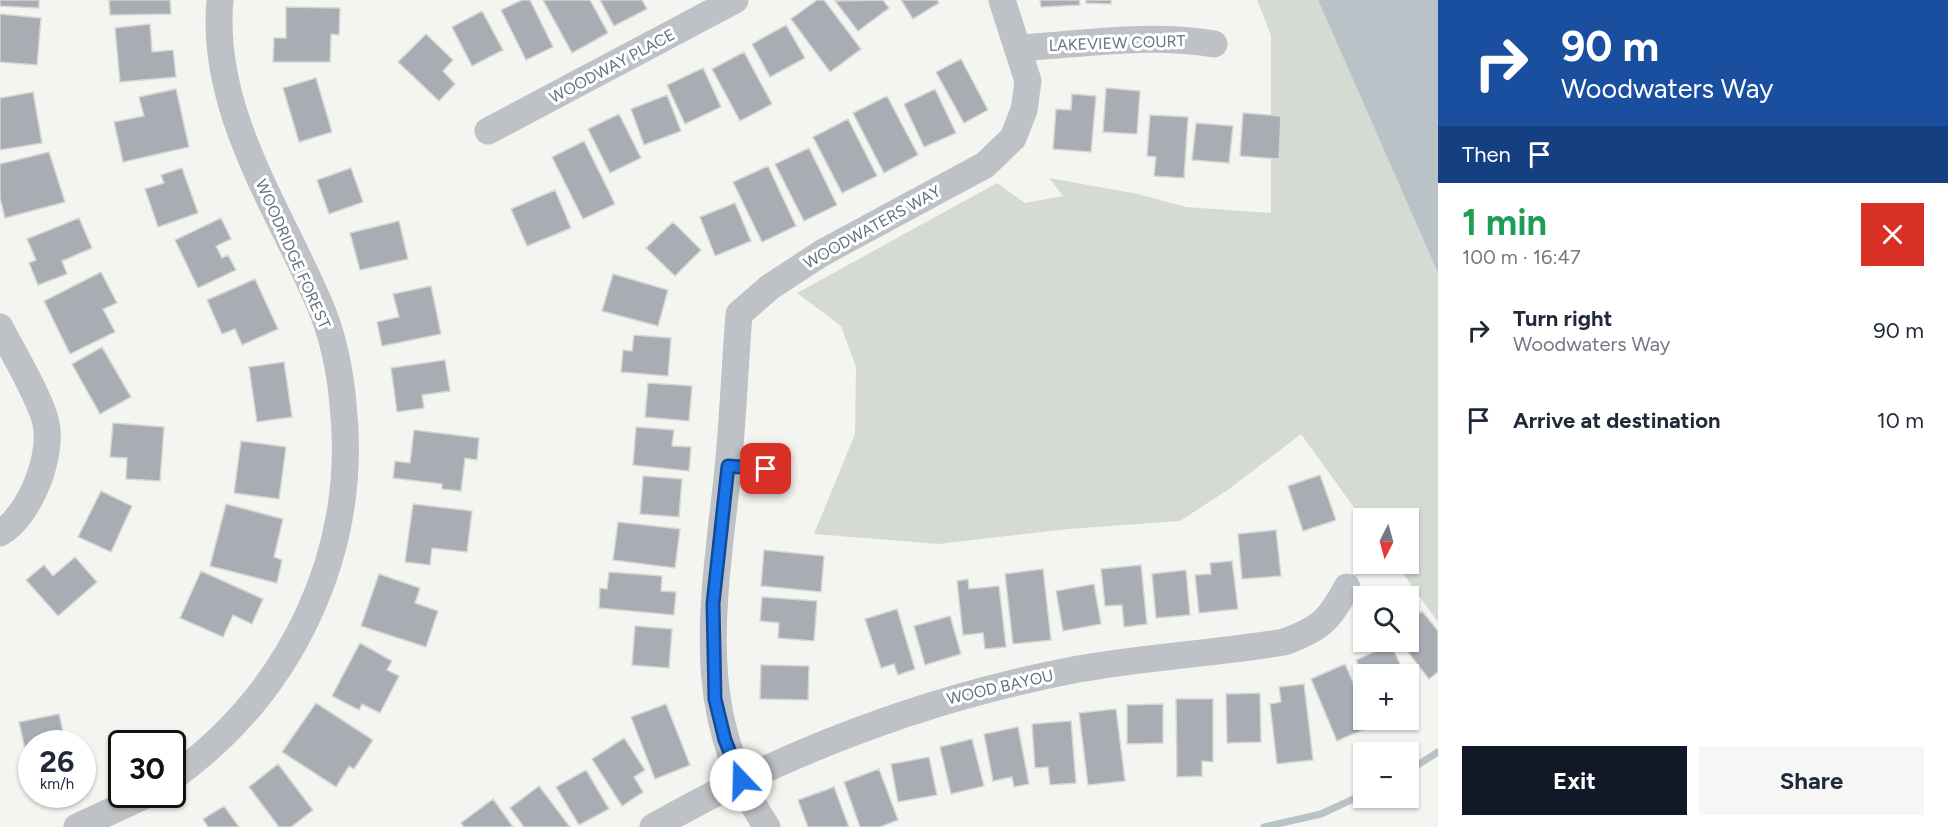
<!DOCTYPE html>
<meta charset="utf-8">
<style>
:root{--surface:#fff;--page:#f6f6f7;--text:#1f2937;--muted:#747a83;--accent:#111827}
body{margin:0;font-family:Figtree,sans-serif;background:var(--page);color:var(--text);height:100vh;display:flex;flex-direction:column;font-size:22px;white-space:nowrap}
*{box-sizing:border-box;margin:0}
p{font-size:20px;color:var(--muted)}
.icon{flex:none;width:33px;height:33px;fill:none;stroke:currentColor;stroke-width:2;stroke-linecap:round;stroke-linejoin:round}
.map{position:relative;flex:1;overflow:hidden}
.drawer{display:flex;flex-direction:column;background:var(--surface);width:510px}
.drawer>*{flex:none}
.top-card{background:#1a4fa0;color:#fff;overflow:hidden}
.needle{width:39px;rotate:186deg}
.buttons{position:absolute;left:1353px;top:508px;display:grid;gap:12px}
.buttons a{display:grid;place-items:center;width:66px;height:66px;border-radius:0px;background:var(--surface);box-shadow:0 2px 4px #0004;font-size:30px}
.speed{position:absolute;left:18px;top:730px;display:flex;gap:12px;font-size:30px;font-weight:700;text-align:center}
.speed>*{display:grid;place-content:center;width:78px;height:78px;border-radius:50%;background:var(--surface);box-shadow:0 2px 4px #0004;line-height:1}
.speed small{font-size:15px;font-weight:400}
.speed .limit{border:3px solid #111;border-radius:9px;background:#fff;color:#111}
.pin{position:absolute;display:grid;place-items:center;width:51px;height:51px;color:#fff;margin:-26px;border-radius:12px;box-shadow:0 3px 9px #0006}
.me{position:absolute;width:66px;margin:-33px;rotate:339deg;stroke-linejoin:round;filter:drop-shadow(0 0 4px #0008)}
.turn{display:flex;align-items:center;gap:21px;height:126px;padding:0 24px;font-size:27px}
.turn .icon{width:78px;height:78px;stroke-width:2.5}
.turn b{display:block;font-size:42px;line-height:51px}
.then{display:flex;align-items:center;height:57px;padding:0 24px;background:#0003;gap:12px;font-size:22px}
.round{display:grid;place-items:center;flex:none;width:63px;height:63px;border-radius:0px;background:var(--page)}
.overview{display:flex;align-items:center;justify-content:space-between;height:102px;padding:0 24px}
h1{font-size:36px;font-weight:700;line-height:45px;color:#1e9e55}
.cta{display:flex;gap:12px;margin-top:auto;padding:12px 24px}
.cta a{flex:1;height:69px;border-radius:0px;background:var(--accent);color:#fff;font-size:24px;font-weight:700;line-height:69px;text-align:center}
.cta a+a{background:var(--page);color:var(--text)}
ul{padding:0;list-style:none}
li{display:flex;align-items:center;gap:18px;height:90px;padding:0 24px}
li div{flex:1}
li b{display:block;font-size:22px}
li em{font-style:normal}
main{display:flex;flex:1;min-height:0}
.map>svg:first-child{display:block}
.green{fill:#d5dbd3}
.water{fill:#b8c2c7}
.lines{fill:none;stroke-linecap:round;stroke-linejoin:round}
.stream{stroke:#b8c2c7;stroke-width:7}
.building{fill:#a7adb3;stroke:#d6d6d4;stroke-width:1.5}
.street{stroke:#bec1c5;stroke-width:27}
.route-casing{stroke:#114b97;stroke-width:15}
.route{stroke:#1a73e8;stroke-width:10}
.labels{text-anchor:middle;dominant-baseline:central;stroke-width:6;stroke-linejoin:round;paint-order:stroke}
.street-label{font-size:16px;fill:#657381;stroke:#fff}
</style>
<main>
<div class="map">
<svg width="1438" height="827" viewBox="0 0 1438 827">
<rect width="100%" height="100%" fill="#f4f5f1"/>
<path class="green" d="M 1257,0 L 1318,0 L 1438,273 L 1438,622 L 1396,564 L 1408,564 L 1408,519 L 1363,520 L 1301,434 L 1229,489 L 1180,521 L 1068,529 L 939,544 L 814,534 L 855,434 L 856,367 L 841,326 L 797,293 L 997,183 L 1025,203 L 1063,196 L 1049,178 L 1138,194 L 1186,207 L 1271,213 L 1271,35 Z"/>
<path class="water" d="M 1318,0 L 1438,0 L 1438,273 Z"/>
<g class="lines">
<path class="stream" d="M 1408,771 L 1438,752
M 1264,827 L 1321,814 L 1364,794"/>
</g>
<path class="building" d="M 0,0 L 39,0 L 39,8 L 0,6 Z
M 109,0 L 170,0 L 171,14 L 110,15 Z
M 522,0 L 530,0 L 553,47 L 526,60 L 501,10 Z
M 543,0 L 590,0 L 608,33 L 572,53 Z
M 600,0 L 642,0 L 647,9 L 614,26 Z
M 817,0 L 824,0 L 861,49 L 830,72 L 791,19 Z
M 883,0 L 889,8 L 858,31 L 835,1 Z
M 901,0 L 937,0 L 939,3 L 913,19 Z
M 1040,0 L 1079,0 L 1080,5 L 1041,7 Z
M 1086,0 L 1111,0 L 1111,4 L 1086,3 Z
M 286,7 L 340,8 L 339,35 L 331,34 L 330,62 L 273,62 L 274,38 L 286,38 Z
M 482,11 L 503,50 L 472,66 L 452,27 Z
M 0,14 L 41,18 L 37,65 L 0,62 Z
M 150,24 L 152,52 L 173,50 L 176,77 L 120,82 L 115,28 Z
M 786,25 L 805,58 L 770,77 L 752,44 Z
M 426,34 L 453,60 L 443,71 L 455,84 L 439,101 L 398,62 Z
M 744,52 L 772,104 L 740,121 L 712,69 Z
M 961,59 L 988,110 L 964,123 L 936,72 Z
M 703,68 L 721,107 L 685,124 L 667,85 Z
M 316,78 L 332,132 L 299,142 L 283,88 Z
M 1106,88 L 1140,91 L 1137,134 L 1103,132 Z
M 176,89 L 189,147 L 123,162 L 114,122 L 144,116 L 139,97 Z
M 935,89 L 956,133 L 924,147 L 904,104 Z
M 33,92 L 42,143 L 0,150 L 0,98 Z
M 1072,94 L 1096,96 L 1091,152 L 1053,149 L 1056,109 L 1071,110 Z
M 667,95 L 681,131 L 644,145 L 631,109 Z
M 887,96 L 918,155 L 884,173 L 853,113 Z
M 1243,113 L 1281,116 L 1279,159 L 1240,156 Z
M 619,114 L 641,158 L 610,173 L 588,129 Z
M 1150,115 L 1188,117 L 1184,178 L 1154,176 L 1156,157 L 1147,156 Z
M 848,119 L 877,176 L 842,193 L 813,137 Z
M 1196,123 L 1233,126 L 1229,163 L 1192,160 Z
M 584,141 L 615,204 L 583,219 L 552,157 Z
M 809,148 L 837,205 L 804,221 L 775,164 Z
M 49,152 L 65,202 L 5,218 L 0,198 L 0,164 Z
M 768,166 L 796,226 L 762,242 L 733,182 Z
M 182,168 L 198,213 L 158,227 L 145,189 L 164,183 L 161,175 Z
M 351,168 L 363,202 L 329,214 L 317,180 Z
M 555,190 L 571,228 L 527,246 L 511,209 Z
M 735,203 L 751,241 L 715,256 L 700,217 Z
M 79,218 L 92,248 L 62,261 L 67,274 L 38,285 L 29,263 L 36,260 L 27,239 Z
M 221,218 L 231,239 L 216,246 L 222,258 L 228,255 L 236,270 L 198,288 L 175,240 Z
M 399,221 L 408,259 L 360,270 L 350,233 Z
M 673,222 L 701,250 L 675,276 L 646,248 Z
M 101,272 L 117,303 L 103,309 L 115,332 L 70,354 L 44,301 Z
M 613,274 L 668,290 L 658,326 L 602,311 Z
M 255,279 L 278,329 L 242,345 L 235,329 L 222,334 L 207,300 Z
M 431,286 L 441,334 L 382,346 L 377,322 L 399,317 L 393,294 Z
M 634,335 L 671,338 L 668,376 L 621,372 L 623,350 L 632,351 Z
M 102,347 L 131,397 L 100,414 L 72,364 Z
M 445,360 L 450,391 L 422,395 L 424,408 L 397,412 L 391,368 Z
M 284,362 L 292,417 L 257,422 L 249,367 Z
M 648,383 L 692,386 L 689,421 L 645,417 Z
M 113,423 L 164,427 L 160,481 L 126,479 L 127,458 L 110,457 Z
M 636,427 L 674,430 L 672,446 L 691,447 L 689,471 L 633,465 Z
M 414,430 L 479,438 L 477,460 L 465,458 L 461,491 L 442,489 L 442,484 L 393,478 L 395,461 L 410,463 Z
M 241,441 L 286,447 L 279,499 L 234,493 Z
M 1320,475 L 1336,520 L 1303,531 L 1288,486 Z
M 643,476 L 682,479 L 679,517 L 640,514 Z
M 101,491 L 132,506 L 111,552 L 78,537 Z
M 226,504 L 283,519 L 274,557 L 282,560 L 277,583 L 210,566 Z
M 413,504 L 472,511 L 467,552 L 432,548 L 430,565 L 405,562 Z
M 618,522 L 680,529 L 675,568 L 613,560 Z
M 1276,530 L 1281,576 L 1242,579 L 1238,534 Z
M 764,550 L 824,556 L 821,592 L 761,586 Z
M 75,557 L 97,582 L 58,616 L 26,580 L 44,565 L 53,576 Z
M 1232,561 L 1238,609 L 1199,613 L 1195,575 L 1211,574 L 1210,563 Z
M 1141,565 L 1147,624 L 1124,627 L 1122,605 L 1105,606 L 1101,569 Z
M 1043,569 L 1051,640 L 1013,644 L 1005,574 Z
M 1186,570 L 1190,615 L 1156,618 L 1152,574 Z
M 201,571 L 263,599 L 252,624 L 233,615 L 223,637 L 180,618 Z
M 609,572 L 662,576 L 661,591 L 676,592 L 674,615 L 599,608 L 600,588 L 607,589 Z
M 379,574 L 420,588 L 415,603 L 438,611 L 426,647 L 361,626 Z
M 968,579 L 969,589 L 999,586 L 1006,647 L 985,649 L 983,633 L 963,635 L 957,581 Z
M 1094,584 L 1101,624 L 1063,631 L 1056,591 Z
M 762,597 L 817,601 L 814,641 L 778,638 L 779,623 L 760,621 Z
M 897,609 L 915,669 L 898,675 L 894,664 L 881,668 L 865,619 Z
M 1422,611 L 1438,631 L 1438,672 L 1429,679 L 1400,642 L 1408,642 L 1408,622 Z
M 950,616 L 961,654 L 925,665 L 914,626 Z
M 635,626 L 672,629 L 669,668 L 632,665 Z
M 360,643 L 392,661 L 387,670 L 399,676 L 380,713 L 362,704 L 359,710 L 332,696 Z
M 1391,644 L 1405,675 L 1364,676 L 1356,660 Z
M 1345,664 L 1364,708 L 1364,720 L 1369,720 L 1371,726 L 1337,741 L 1311,679 Z
M 761,665 L 809,666 L 808,700 L 760,699 Z
M 1304,684 L 1313,760 L 1277,764 L 1270,704 L 1281,702 L 1279,687 Z
M 1260,693 L 1261,742 L 1227,743 L 1226,694 Z
M 1176,699 L 1213,699 L 1213,762 L 1202,761 L 1202,776 L 1177,777 Z
M 316,703 L 373,740 L 354,769 L 349,766 L 336,787 L 282,752 Z
M 666,704 L 690,765 L 655,779 L 631,717 Z
M 1163,704 L 1163,743 L 1127,744 L 1127,705 Z
M 1116,709 L 1125,781 L 1088,785 L 1079,713 Z
M 59,714 L 66,744 L 32,744 L 30,771 L 19,722 Z
M 1071,721 L 1076,783 L 1050,785 L 1048,767 L 1035,768 L 1032,724 Z
M 1018,727 L 1029,784 L 1014,787 L 1012,777 L 993,781 L 984,734 Z
M 624,738 L 645,770 L 634,777 L 643,792 L 622,806 L 592,759 Z
M 972,739 L 984,786 L 951,794 L 940,747 Z
M 929,757 L 937,795 L 898,802 L 891,764 Z
M 278,764 L 313,810 L 291,827 L 279,827 L 249,787 Z
M 879,769 L 898,820 L 880,827 L 860,827 L 844,782 Z
M 586,770 L 609,809 L 579,825 L 556,787 Z
M 539,786 L 570,827 L 524,827 L 510,808 Z
M 834,787 L 849,827 L 808,827 L 798,800 Z
M 493,799 L 513,827 L 464,827 L 461,823 Z
M 224,806 L 239,827 L 208,827 L 203,819 Z"/>
<g class="lines">
<path class="street" d="M 1019,48 C 1083,44 1150,33 1214,44
M 488,131 L 735,0
M 0,327 C 13,353 37,392 45,419 C 55,453 30,516 0,533
M 728,466 L 766,469
M 172,778 C 292,692 359,552 343,404 C 340,370 333,335 319,303 C 278,207 210,110 220,0
M 77,827 L 146,795
M 653,827 C 783,753 921,700 1068,671 C 1139,657 1213,654 1284,642 C 1320,629 1329,621 1347,587
M 767,827 C 689,711 715,597 728,469 C 733,417 735,365 739,314 L 770,287 L 822,253 L 985,165 L 1013,138 L 1024,110 L 1028,81 L 1002,0"/>
</g>
<g class="lines">
<defs>
<path id="route" d="M 741,780 L 725,740 L 715,699 L 713,604 L 728,466 L 766,469"/>
</defs>
<use href="#route" class="route-casing"/>
<use href="#route" class="route"/>
</g>
<g class="labels">
<g class="street-label">
<text transform="translate(1117 43) rotate(-2)">LAKEVIEW COURT</text>
<text transform="translate(612 66) rotate(-28)">WOODWAY PLACE</text>
<text transform="translate(872 227) rotate(-29)">WOODWATERS WAY</text>
<text transform="translate(293 254) rotate(66)">WOODRIDGE FOREST</text>
<text transform="translate(1000 687) rotate(-13)">WOOD BAYOU</text>
</g>
</g>
</svg>
<div class="buttons">
<a><svg class="needle" viewBox="-14 -14 28 28"><path d="M0-13l5 13h-10z" fill="#e53935"/><path d="M0 13l5-13h-10z" fill="#747a83"/></svg></a>
<a><svg class="icon" aria-label="search" viewBox="0 0 24 24"><circle cx="10" cy="10" r="6"/><path d="M15 15l6 6"/></svg></a>
<a>+</a>
<a>−</a>
</div>
<div class="speed"><div>26<small>km/h</small></div><div class="limit">30</div></div>
<div class="pin" style="left:766px;top:469px;background:#d93025"><svg class="icon" aria-label="arrive" viewBox="0 0 24 24"><path d="M6 21V4h12l-3 4 3 4H6"/></svg></div>
<svg class="me" style="left:741px;top:780px" viewBox="-20 -20 40 40"><circle r="19" fill="#fff"/><path d="M0-13L10 11 0 6-10 11z" fill="#1a73e8"/></svg>
</div>
<section class="drawer">
<div class="top-card">
<div class="turn"><svg class="icon" aria-label="right" viewBox="0 0 24 24"><path d="M7 20v-9h11M14 6l5 5-5 5"/></svg><div><b>90 m</b>Woodwaters Way</div></div>
<div class="then">Then<svg class="icon" aria-label="arrive" viewBox="0 0 24 24"><path d="M6 21V4h12l-3 4 3 4H6"/></svg></div>
</div>
<div class="overview"><div><h1>1 min</h1><p>100 m · 16:47</p></div><a class="round" style="background:#d93025;color:#fff"><svg class="icon" aria-label="close" viewBox="0 0 24 24"><path d="M6 6l12 12M18 6L6 18"/></svg></a></div>
<ul>
<li><svg class="icon" aria-label="right" viewBox="0 0 24 24"><path d="M7 20v-9h11M14 6l5 5-5 5"/></svg><div><b>Turn right</b><p>Woodwaters Way</p></div><em>90 m</em></li>
<li><svg class="icon" aria-label="arrive" viewBox="0 0 24 24"><path d="M6 21V4h12l-3 4 3 4H6"/></svg><div><b>Arrive at destination</b></div><em>10 m</em></li>
</ul>
<div class="cta"><a>Exit</a><a>Share</a></div>
</section>
</main>
